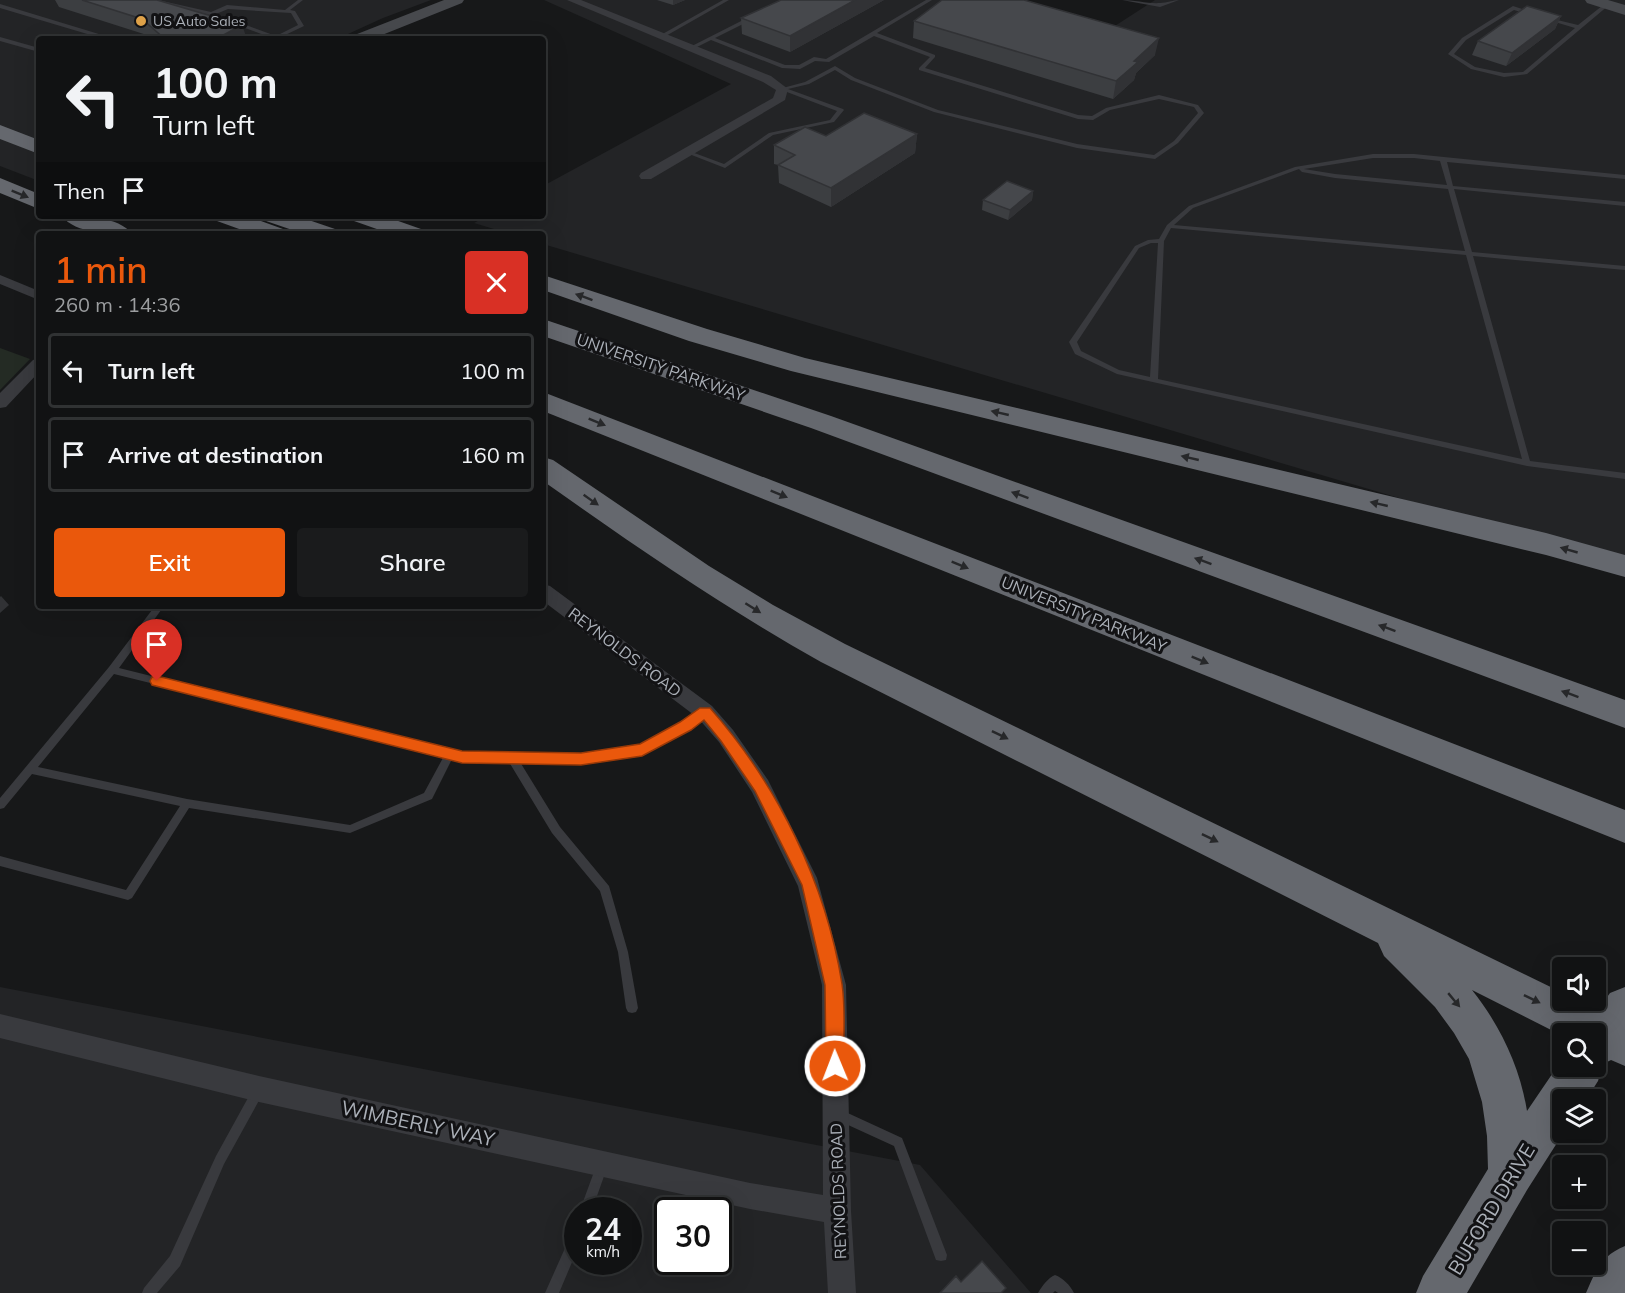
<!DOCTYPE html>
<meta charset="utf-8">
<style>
:root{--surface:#111213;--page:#1a1b1c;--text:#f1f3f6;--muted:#9c9ea0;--line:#303233;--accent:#ea580c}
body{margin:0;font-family:Mulish,sans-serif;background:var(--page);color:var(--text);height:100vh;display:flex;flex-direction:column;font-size:22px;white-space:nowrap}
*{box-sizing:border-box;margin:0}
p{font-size:20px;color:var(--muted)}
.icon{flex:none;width:33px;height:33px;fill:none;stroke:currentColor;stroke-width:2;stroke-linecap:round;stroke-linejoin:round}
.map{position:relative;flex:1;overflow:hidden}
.drawer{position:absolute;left:36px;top:231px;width:510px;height:378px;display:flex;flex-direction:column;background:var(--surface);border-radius:6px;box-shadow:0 6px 24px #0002,0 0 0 2px var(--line)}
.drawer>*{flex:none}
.hud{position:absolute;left:36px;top:36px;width:510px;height:183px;border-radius:6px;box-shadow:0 6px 24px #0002,0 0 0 2px var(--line);background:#111213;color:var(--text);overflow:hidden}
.fabs{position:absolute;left:1552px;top:957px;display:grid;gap:12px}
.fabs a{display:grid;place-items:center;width:54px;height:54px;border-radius:6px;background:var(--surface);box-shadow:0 6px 24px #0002,0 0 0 2px var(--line);font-size:30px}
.speed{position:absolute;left:564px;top:1197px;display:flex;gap:12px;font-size:30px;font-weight:700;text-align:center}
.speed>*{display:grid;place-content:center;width:78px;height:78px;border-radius:50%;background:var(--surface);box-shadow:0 6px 24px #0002,0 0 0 2px var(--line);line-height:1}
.speed small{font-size:15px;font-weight:400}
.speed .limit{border:3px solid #111;border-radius:9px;background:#fff;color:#111}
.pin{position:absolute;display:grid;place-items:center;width:51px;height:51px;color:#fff;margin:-62px -26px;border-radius:50% 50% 50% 0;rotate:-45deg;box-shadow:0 0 6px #0007}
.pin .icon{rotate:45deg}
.me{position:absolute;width:66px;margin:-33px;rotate:359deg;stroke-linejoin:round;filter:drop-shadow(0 0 4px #0008)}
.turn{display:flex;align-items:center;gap:21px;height:126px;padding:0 18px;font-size:27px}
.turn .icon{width:78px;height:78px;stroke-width:2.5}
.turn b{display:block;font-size:42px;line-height:51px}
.then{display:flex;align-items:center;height:57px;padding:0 18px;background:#0003;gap:12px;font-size:22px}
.round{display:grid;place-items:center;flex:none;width:63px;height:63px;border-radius:6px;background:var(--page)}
.summary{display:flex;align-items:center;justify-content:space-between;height:102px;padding:0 18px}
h1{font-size:36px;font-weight:600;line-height:45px;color:var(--accent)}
.action{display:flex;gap:12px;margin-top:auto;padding:12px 18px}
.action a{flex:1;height:69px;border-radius:6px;background:var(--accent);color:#fff;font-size:24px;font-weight:600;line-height:69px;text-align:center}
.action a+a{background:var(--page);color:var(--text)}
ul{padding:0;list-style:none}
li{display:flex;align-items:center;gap:18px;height:75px;margin:0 12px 9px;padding:0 6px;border:3px solid var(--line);border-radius:6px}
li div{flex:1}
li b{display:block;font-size:22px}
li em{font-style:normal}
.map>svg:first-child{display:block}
.built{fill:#232426;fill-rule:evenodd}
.green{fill:#242b24}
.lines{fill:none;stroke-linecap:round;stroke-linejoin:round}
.lane{fill:#393a3e;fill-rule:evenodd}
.street{fill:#393a3e;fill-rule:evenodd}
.secondary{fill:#47494d;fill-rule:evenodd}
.highway{fill:#65686e;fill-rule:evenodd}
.wall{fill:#3c3e41}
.shaded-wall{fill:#313235}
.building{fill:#46484c;stroke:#313235;stroke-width:1.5}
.oneway{fill:#27282a}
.route{fill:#ea580c;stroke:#983908;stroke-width:1.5}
.poi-dot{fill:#dfa249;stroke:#121214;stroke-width:2}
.labels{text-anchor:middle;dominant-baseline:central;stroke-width:6;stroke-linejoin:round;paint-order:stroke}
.far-poi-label{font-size:14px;fill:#abb0b8;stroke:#121214;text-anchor:start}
.street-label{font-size:16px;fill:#abb0b8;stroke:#121214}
.near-street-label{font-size:20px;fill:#abb0b8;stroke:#121214}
</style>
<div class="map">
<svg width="1625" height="1293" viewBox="0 0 1625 1293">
<rect width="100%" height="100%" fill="#171819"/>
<path class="built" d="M 0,0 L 431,0 L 383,18 L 337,39 L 39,39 L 39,181 L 0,166 Z
M 544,0 L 996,0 L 1104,33 L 1155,0 L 1625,0 L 1625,565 L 543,244 L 543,234 L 511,234 L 474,223 L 487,216 L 543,216 L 543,186 L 731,84 Z
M 0,987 L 920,1165 L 1031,1293 L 0,1293 ZM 578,1210 L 628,1210 L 628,1262 L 578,1262 ZM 668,1210 L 718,1210 L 718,1262 L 668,1262 Z"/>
<path class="green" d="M 0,348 L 30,359 L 0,390 Z"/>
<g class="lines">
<path class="lane" d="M 149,0 L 158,0 L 211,12 L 227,5 L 285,10 L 298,0 L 303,0 L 290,10 L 295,11 L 304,26 L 281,37 L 283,39 L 270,39 L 272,38 L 210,15 ZM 228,9 L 291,13 L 298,25 L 276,36 L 216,14 Z
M 723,0 L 729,0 L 664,37 L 659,36 Z
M 926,0 L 932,0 L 877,33 L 935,55 L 935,57 L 925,68 L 1078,115 L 1092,116 L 1106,108 L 1159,95 L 1198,105 L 1204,113 L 1178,143 L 1155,159 L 1077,148 L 934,112 L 851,80 L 835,70 L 809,84 L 788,89 L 843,109 L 844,110 L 834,122 L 773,135 L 725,168 L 684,152 L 689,151 L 724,164 L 769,133 L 830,120 L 837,111 L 779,89 L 805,82 L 835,66 L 855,78 L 938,110 L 1077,144 L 1154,155 L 1174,141 L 1198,113 L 1194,107 L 1159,99 L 1110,110 L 1093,120 L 1078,119 L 919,70 L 919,68 L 930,57 L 874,36 L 829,62 L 815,61 L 800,69 L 782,68 L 711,40 L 693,49 L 688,48 L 751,16 L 754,18 L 753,19 L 715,38 L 785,65 L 799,65 L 814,57 L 826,59 Z
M 1122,0 C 1134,0 1150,4 1160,3 C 1167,3 1173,0 1179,0 L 1160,7 Z
M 1607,2 L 1610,4 L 1609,5 L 1527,74 L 1504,77 L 1471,69 L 1448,54 L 1462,38 L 1513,6 L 1534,13 L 1531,15 L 1514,10 L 1466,40 L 1454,54 L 1475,67 L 1504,73 L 1523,72 L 1575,28 L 1545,19 L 1545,17 L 1578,25 Z
M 0,4 L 112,38 L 113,39 L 104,39 L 0,8 Z
M 0,37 L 39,48 L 39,52 L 0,41 Z
M 1373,154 L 1414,154 L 1625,175 L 1625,179 L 1447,162 L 1453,186 L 1625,202 L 1625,206 L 1454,189 L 1472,252 L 1625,266 L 1625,270 L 1473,256 L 1530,461 L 1625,473 L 1625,479 L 1527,466 L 1117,374 L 1075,354 L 1069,342 L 1135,246 L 1148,240 L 1159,239 L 1167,225 L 1189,206 L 1295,167 ZM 1373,158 L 1414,158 L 1440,161 L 1447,185 L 1335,174 L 1304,169 ZM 1299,169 L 1302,172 L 1335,178 L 1448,189 L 1465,251 L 1174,225 L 1193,208 ZM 1171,228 L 1466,255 L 1522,459 L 1158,379 L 1164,241 ZM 1151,243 L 1158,243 L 1150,377 L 1119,370 L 1081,351 L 1077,342 L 1139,248 Z
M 155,606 L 164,606 L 119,668 L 462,753 L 581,755 L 640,746 L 683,723 L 702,709 L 708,709 L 710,712 L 708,715 L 689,729 L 642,754 L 581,763 L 520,762 L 560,827 L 609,886 L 628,952 L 638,1008 L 636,1012 L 632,1013 L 628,1012 L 626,1008 L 618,952 L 600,891 L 552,833 L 509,762 L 462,761 L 452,759 L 432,799 L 350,833 L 189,808 L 132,898 L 128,900 L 0,866 L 0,856 L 126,890 L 180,806 L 32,774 L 4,808 L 0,809 L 0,798 L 109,667 ZM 114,674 L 444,756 L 424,793 L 350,825 L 187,799 L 38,767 Z
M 258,1085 L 262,1087 L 264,1091 L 262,1095 L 224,1164 L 180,1266 L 157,1293 L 142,1293 L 144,1288 L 170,1256 L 216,1156 L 254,1087 Z
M 839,1109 L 902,1138 L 947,1255 L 946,1260 L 941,1261 L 936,1260 L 894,1146 L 835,1119 L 833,1115 L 835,1111 Z
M 602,1159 L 606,1161 L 608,1165 L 592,1210 L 580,1210 L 598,1161 Z
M 578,1226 L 578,1248 L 559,1293 L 545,1293 L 574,1228 Z
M 1055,1275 C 1063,1278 1070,1285 1074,1293 L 1058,1293 L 1055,1291 L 1053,1293 L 1038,1293 C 1042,1286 1048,1278 1055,1275 Z"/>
<path class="street" d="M 567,0 L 581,0 L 771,76 L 788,89 L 785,100 L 651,179 L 641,179 L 639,176 L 641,173 L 773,98 L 776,90 L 763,82 Z
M 0,275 L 39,291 L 39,300 L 0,284 Z
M 39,358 L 39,372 L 6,407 L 0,408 L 0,393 L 33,360 Z
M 543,584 L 550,586 L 712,706 L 733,730 L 768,780 L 817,878 L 846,985 L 851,1211 L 856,1293 L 828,1293 L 824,1222 L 750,1209 L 259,1102 L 0,1038 L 0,1014 L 259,1076 L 750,1183 L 823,1195 L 822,985 L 798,886 L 752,792 L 719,742 L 698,718 L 543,601 Z"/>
<path class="secondary" d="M 444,0 L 464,0 L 462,3 L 372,39 L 350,39 L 352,36 Z
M 1585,0 L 1608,0 L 1625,5 L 1625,15 L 1587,3 Z"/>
<path class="highway" d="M 0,125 L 39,140 L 39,154 L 0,139 Z
M 0,178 L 39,194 L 39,209 L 0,193 Z
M 62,216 C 82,216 119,216 132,234 C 112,234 75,234 62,216 Z
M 213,216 L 247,216 L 283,229 L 287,234 L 253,234 L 217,221 Z
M 262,216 L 297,216 L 335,229 L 339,234 L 304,234 L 266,221 Z
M 350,216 L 384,216 L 421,229 L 425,234 L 391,234 L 354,221 Z
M 543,275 L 707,329 L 805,358 L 1546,533 L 1625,555 L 1625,577 L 1546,555 L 791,371 L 689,341 L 543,290 Z
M 543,319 L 831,416 L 1625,700 L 1625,728 L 811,428 L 543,336 Z
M 543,392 L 1625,810 L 1625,843 L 543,411 Z
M 543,457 L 553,460 L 709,566 L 773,605 L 845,644 L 1563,993 L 1563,1000 L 1579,1000 L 1598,1010 L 1610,993 L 1625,987 L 1625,1066 L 1611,1060 L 1603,1064 L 1598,1081 L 1586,1100 L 1563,1100 L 1564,1132 L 1527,1190 L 1467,1293 L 1416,1293 L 1423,1276 L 1488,1169 L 1487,1136 L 1482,1102 L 1469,1059 L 1454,1033 L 1435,1007 L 1384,956 L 1378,943 L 821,662 C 723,607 635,546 543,481 ZM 1472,990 L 1563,1036 L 1563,1034 L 1596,1034 L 1596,1066 L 1563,1066 L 1563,1058 L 1527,1111 C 1520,1067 1500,1025 1472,990 Z
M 1625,1246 L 1625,1293 L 1586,1293 C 1596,1270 1601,1256 1625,1246 Z"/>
</g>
<path class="wall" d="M 55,0 L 157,0 L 247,39 L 153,39 L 150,36 L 59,7 Z
M 657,0 L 685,0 L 673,5 Z
M 884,0 L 790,52 L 742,34 L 741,18 Z
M 1561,16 L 1555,29 L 1506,66 L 1472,55 L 1478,41 Z
M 914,21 L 1155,55 L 1136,73 L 1134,80 L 1113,99 L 913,38 Z
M 917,134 L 915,153 L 831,207 L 779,183 L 778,165 L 774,164 L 774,145 L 826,136 Z
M 1033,191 L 1032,200 L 1008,220 L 982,210 L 983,200 Z"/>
<path class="shaded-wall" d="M 673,0 L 685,0 L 673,5 Z
M 855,0 L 884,0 L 790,52 L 790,36 Z
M 1561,16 L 1555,29 L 1506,66 L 1512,53 Z
M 242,25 L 247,39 L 216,39 Z
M 1159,38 L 1155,55 L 1136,73 L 1134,80 L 1113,99 L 1116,81 L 1134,61 Z
M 917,134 L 915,153 L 831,207 L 831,188 Z
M 1033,191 L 1032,200 L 1008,220 L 1010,210 Z
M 1,596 L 9,605 L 0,613 L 0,597 Z"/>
<path class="building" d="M 82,0 L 157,0 L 242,25 L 216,39 L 165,39 L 142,19 Z
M 781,0 L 855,0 L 790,36 L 741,18 Z
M 942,0 L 1024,0 L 1159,38 L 1134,61 L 1138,62 L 1116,81 L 914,21 Z
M 1527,6 L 1561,16 L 1512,53 L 1478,41 Z
M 864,113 L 917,134 L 831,188 L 778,165 L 795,155 L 774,145 L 805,127 L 826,136 Z
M 1007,181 L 1033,191 L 1010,210 L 983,200 Z
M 982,1261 L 1006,1288 L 1001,1293 L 940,1293 L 956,1276 L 961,1282 Z"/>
<defs><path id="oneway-solid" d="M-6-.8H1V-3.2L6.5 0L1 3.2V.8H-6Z" transform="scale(1.5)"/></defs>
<g class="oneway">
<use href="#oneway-solid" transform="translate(20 194) rotate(22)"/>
<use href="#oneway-solid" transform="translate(584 297) rotate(-160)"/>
<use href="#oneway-solid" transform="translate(1000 413) rotate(-167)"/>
<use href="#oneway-solid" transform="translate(597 422) rotate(22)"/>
<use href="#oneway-solid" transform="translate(1190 458) rotate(-167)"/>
<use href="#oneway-solid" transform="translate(779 494) rotate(22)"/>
<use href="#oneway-solid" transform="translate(1020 495) rotate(-160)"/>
<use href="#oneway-solid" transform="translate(591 500) rotate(35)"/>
<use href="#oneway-solid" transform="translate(1379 504) rotate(-167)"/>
<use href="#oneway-solid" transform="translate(1569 550) rotate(-164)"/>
<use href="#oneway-solid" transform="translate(1203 561) rotate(-160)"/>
<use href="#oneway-solid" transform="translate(960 565) rotate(22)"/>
<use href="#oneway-solid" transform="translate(753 608) rotate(32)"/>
<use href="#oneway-solid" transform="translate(1387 628) rotate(-160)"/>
<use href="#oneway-solid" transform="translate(1200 660) rotate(22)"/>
<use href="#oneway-solid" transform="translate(1570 694) rotate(-160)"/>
<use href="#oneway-solid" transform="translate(1000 735) rotate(26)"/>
<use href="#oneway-solid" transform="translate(1210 838) rotate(26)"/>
<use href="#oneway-solid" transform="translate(1532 999) rotate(26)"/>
<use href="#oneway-solid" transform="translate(1454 1000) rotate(50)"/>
</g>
<path class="route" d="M 157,676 L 462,751 L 581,753 L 640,744 L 680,722 L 700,708 L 710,708 C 777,784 826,883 842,984 C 846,1010 843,1039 844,1066 L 841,1072 L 835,1075 L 829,1072 L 826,1066 L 825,985 L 802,885 L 755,791 L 721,741 L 704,720 L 691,730 L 642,756 L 581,765 L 462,763 L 152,685 L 150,681 L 152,677 Z"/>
<circle class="poi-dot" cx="141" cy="21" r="6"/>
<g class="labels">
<g class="far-poi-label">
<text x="153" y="21">US Auto Sales</text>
</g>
<g class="street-label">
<text transform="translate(661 367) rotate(19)">UNIVERSITY PARKWAY</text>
<text transform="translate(1084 614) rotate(22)">UNIVERSITY PARKWAY</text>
<text transform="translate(625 652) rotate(37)">REYNOLDS ROAD</text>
<text transform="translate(838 1191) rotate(-92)">REYNOLDS ROAD</text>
</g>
<g class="near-street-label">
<text transform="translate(418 1123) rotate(12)">WIMBERLY WAY</text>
<text transform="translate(1491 1209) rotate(-59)">BUFORD DRIVE</text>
</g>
</g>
</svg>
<div class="fabs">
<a><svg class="icon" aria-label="sound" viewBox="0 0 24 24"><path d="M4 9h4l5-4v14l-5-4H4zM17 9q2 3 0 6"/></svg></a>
<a><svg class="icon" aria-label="search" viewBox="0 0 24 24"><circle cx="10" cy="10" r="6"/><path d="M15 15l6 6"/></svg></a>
<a><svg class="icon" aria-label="layers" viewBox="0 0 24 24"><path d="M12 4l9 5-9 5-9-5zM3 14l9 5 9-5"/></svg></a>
<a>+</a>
<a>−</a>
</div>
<div class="speed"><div>24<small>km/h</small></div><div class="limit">30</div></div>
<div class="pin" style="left:157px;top:681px;background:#d93025"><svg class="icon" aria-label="arrive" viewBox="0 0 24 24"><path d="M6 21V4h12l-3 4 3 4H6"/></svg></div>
<svg class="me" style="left:835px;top:1066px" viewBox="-20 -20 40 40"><circle r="17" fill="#ea580c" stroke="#fff" stroke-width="3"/><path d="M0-11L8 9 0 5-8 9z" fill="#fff"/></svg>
<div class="hud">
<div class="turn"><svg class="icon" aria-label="left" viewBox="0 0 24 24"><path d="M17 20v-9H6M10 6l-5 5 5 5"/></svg><div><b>100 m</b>Turn left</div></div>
<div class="then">Then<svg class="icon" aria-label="arrive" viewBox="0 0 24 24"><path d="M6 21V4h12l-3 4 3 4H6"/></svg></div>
</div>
<section class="drawer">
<div class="summary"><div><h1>1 min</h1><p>260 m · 14:36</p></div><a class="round" style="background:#d93025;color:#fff"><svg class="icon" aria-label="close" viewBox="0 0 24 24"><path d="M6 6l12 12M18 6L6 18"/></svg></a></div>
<ul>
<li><svg class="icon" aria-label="left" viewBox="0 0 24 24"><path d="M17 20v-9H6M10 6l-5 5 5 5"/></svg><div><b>Turn left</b></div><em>100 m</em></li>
<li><svg class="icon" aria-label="arrive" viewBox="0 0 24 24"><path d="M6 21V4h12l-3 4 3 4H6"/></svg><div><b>Arrive at destination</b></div><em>160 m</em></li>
</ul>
<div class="action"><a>Exit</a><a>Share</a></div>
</section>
</div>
